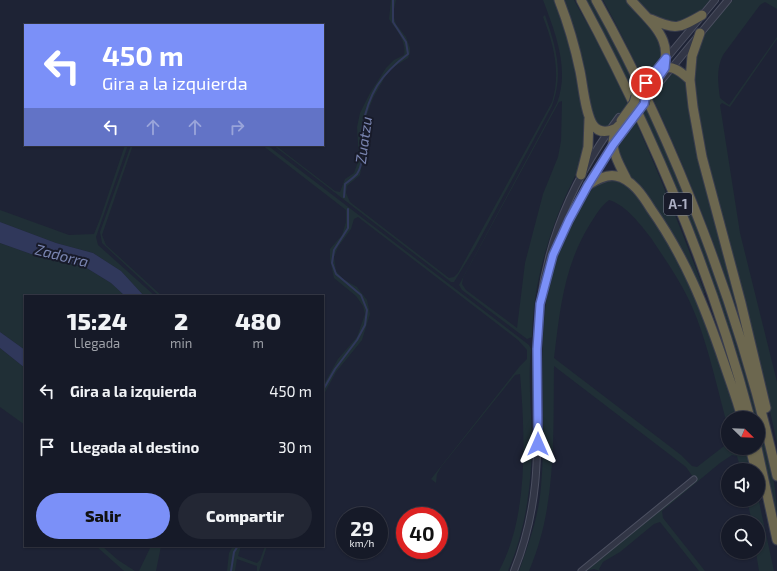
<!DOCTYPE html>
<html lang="es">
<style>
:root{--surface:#161a28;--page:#232734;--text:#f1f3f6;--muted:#9ea1a8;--line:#353845;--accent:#7b90f8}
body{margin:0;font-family:"Exo 2",sans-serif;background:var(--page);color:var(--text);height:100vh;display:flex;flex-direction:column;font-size:15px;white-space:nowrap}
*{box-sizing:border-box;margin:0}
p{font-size:13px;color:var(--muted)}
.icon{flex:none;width:22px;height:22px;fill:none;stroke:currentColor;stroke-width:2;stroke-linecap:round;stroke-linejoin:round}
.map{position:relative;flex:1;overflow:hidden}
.drawer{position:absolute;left:24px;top:295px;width:300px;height:252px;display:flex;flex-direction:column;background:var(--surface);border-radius:0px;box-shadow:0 1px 3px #0004,0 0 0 1px var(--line)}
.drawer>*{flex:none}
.hud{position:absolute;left:24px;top:24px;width:300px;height:122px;border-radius:0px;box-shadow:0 1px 3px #0004,0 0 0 1px var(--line);background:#7b90f8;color:#fff;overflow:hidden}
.needle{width:26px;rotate:113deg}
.fabs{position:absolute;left:721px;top:411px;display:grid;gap:8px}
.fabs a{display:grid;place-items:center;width:44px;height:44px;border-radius:50%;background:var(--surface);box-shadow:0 1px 3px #0004,0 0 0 1px var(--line);font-size:20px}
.speed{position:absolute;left:336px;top:507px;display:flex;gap:8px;font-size:20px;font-weight:700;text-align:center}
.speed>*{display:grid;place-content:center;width:52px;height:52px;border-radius:50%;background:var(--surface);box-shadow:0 1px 3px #0004,0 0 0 1px var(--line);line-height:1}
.speed small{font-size:10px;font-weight:400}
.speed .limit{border:6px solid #d22;background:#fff;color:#111}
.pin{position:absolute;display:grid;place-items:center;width:34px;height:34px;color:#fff;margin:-17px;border:2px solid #fff;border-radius:50%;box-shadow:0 1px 4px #0007}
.me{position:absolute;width:44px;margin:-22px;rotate:0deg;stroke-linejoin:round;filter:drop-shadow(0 0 3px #0008)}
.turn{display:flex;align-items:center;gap:14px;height:84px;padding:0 12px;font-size:18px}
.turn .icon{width:52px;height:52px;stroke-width:2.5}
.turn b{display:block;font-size:28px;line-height:34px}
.lanes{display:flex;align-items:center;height:38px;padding:0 12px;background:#0003;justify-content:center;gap:20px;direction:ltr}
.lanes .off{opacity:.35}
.eta{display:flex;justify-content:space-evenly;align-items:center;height:68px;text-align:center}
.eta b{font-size:24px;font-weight:800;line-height:28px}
.button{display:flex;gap:8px;margin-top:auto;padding:8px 12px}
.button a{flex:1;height:46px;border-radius:24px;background:var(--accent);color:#111;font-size:16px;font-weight:800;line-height:46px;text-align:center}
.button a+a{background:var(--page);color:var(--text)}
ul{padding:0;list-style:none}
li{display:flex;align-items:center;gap:12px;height:56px;padding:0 12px}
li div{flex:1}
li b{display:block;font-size:15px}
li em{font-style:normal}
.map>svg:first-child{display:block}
.green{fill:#202f36;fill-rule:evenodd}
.water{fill:#30385b}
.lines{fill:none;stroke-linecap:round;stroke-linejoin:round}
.stream{stroke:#30385b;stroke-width:2}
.minor-casing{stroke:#4c5061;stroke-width:7}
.tertiary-casing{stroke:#4c5061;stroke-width:8}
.motorway-casing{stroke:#393d4d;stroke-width:11}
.minor{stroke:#323646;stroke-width:5}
.tertiary{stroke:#323646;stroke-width:6}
.motorway{stroke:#6c674f;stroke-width:9}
.tertiary-bridge-casing{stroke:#4c5061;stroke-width:8;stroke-linecap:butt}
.motorway-bridge-casing{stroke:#393d4d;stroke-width:11;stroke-linecap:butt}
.tertiary-bridge{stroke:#323646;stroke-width:6}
.motorway-bridge{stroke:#6c674f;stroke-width:9}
.route-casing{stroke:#505ea1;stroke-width:10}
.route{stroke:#7b90f8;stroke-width:7}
.labels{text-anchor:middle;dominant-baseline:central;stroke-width:4;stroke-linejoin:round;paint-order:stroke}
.shield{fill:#181b2a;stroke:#7f8395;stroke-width:1}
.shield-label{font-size:13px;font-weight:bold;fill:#abafc3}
.water-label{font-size:15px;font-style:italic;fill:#7a85b1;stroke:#181b2a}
</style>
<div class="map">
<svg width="777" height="571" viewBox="0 0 777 571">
<rect width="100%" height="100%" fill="#1e2335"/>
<path class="green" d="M 391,0 L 396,0 L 393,14 L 396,24 L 406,37 L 410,48 L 410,53 L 408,58 L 389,70 L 373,98 L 366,117 L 366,140 L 360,175 L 347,186 L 346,193 L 350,202 L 449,278 L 454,277 L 458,273 L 552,102 C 561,73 554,45 543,17 L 545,15 C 556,47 564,73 552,106 L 475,248 L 454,282 L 451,282 L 273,145 L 275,145 L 335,191 L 340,192 L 345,179 L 354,173 L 359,159 L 357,127 L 360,113 L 370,93 L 386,68 L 394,60 L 404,55 C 407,41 396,30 389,19 Z
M 543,0 L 555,0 C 570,47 591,101 583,151 C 580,170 570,185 563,202 C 545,245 533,290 532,337 L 527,339 L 462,290 L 459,285 L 557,103 C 570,69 555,32 543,0 ZM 562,101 L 561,141 L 558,157 L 543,194 L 525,263 L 517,328 L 466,290 L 462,284 L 463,278 L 559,102 Z
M 563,0 L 574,0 C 584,19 596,37 605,56 C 643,133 675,212 705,293 L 703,293 L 680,249 L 651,203 L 628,173 L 616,148 L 624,135 L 625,136 L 630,129 L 618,113 L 608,127 C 601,127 597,123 593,118 L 584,68 L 575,35 Z
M 586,0 L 591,0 L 596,10 C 617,49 637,89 656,129 C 695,215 727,305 752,396 C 763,436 777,476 777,517 L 758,434 L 758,418 L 754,418 L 690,223 L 652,131 Z
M 603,0 L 626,0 C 637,12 661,33 662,50 C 662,58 654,66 650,72 L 661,86 L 672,74 L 675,73 L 685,81 L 700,159 L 739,309 L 737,310 C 709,228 678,148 639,70 C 627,47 616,23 603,0 Z
M 636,0 L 710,0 C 705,5 701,12 695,16 C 691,19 683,21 678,22 C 659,24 648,12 636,0 Z
M 733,0 L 777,0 L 777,9 L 765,2 L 760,5 L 723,55 C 716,69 718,83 720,98 L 729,105 L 777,37 L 777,39 L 730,107 L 722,103 L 720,105 L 740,233 L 777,382 L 777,443 L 751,325 L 705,149 C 699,122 687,73 698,47 C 706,29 721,14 733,0 Z
M 125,145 L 128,145 L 96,237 L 98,245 L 155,296 L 144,296 L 121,271 L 93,253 L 56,243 L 0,222 L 0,210 L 69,235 L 94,234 L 100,219 Z
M 131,145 L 133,145 L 102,235 L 106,245 L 162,296 L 159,296 L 102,243 L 100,232 Z
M 262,145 L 267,145 L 529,345 L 531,349 C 528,377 531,408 532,437 C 532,482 526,530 508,571 L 499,571 C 529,516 525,435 520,374 L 515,375 L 441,467 L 437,474 L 436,483 L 431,479 L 520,366 L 527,359 L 527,350 L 518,340 L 358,217 L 354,219 L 351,229 L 338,247 L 334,257 L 336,271 L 343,279 L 357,287 L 367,300 L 370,314 L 362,340 L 336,372 L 323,396 L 323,386 L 338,359 L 357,337 L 365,314 L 363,306 L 356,296 L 334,278 L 330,260 L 330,249 L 342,235 L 346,222 L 346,210 Z
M 609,180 C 614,180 619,180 624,183 C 639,191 649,212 658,226 C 694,287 718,350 737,418 L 728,418 L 728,427 C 716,385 707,337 688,298 C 678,277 664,258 651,238 C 640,224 626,205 609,200 C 600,207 596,215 590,224 C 564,266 560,309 554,358 L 681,455 L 692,466 L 697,467 L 728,443 L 728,448 L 745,448 L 751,470 L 741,470 L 737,456 L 732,455 L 720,463 L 662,511 L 663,518 L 705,571 L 699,571 L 660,522 L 654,524 L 620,552 L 603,562 L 599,569 L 600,571 L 594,569 L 585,571 L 695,480 L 686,467 L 554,366 C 553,435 557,506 529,571 L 519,571 C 529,543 539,515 541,486 C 547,423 537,359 547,295 C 551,268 562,240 575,216 C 584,199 590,185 609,180 Z
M 0,243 L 31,254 L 85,267 L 111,283 L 125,296 L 25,296 L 25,350 L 0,332 Z
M 0,348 L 25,368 L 25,425 L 0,407 Z
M 758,497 L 774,571 L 759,571 L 756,552 L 758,552 L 758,522 L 752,522 L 747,500 L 758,500 Z
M 96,546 L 102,546 L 118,560 L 135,571 L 124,571 Z
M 151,546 L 161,546 L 156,571 L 139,571 Z
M 233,546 L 241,546 L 238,556 L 257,563 L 260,560 L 265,546 L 267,546 L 259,571 L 257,571 L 257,566 L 237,559 L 235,571 L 227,571 L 229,553 Z"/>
<path class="water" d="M 0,222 L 56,243 L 93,253 L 121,271 L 144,296 L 125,296 L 111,283 L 85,267 L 31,254 L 0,243 Z
M 0,332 L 25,350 L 25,368 L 0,348 Z"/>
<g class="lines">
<path class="stream" d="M 344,197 L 345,184 C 349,181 354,177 357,174 C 366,160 360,143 362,128 C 369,93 380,75 408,54 L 406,42 L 393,22 L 393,0
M 323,390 L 335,369 L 357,340 L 365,325 L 367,310 L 361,295 L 336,274 L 332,263 L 334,250 L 348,228 L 348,209
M 231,571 L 234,552 L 238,546"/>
<defs>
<path id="minor" d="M 581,571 L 694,479"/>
<path id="tertiary" d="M 655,72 L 715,0
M 660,82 L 728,0
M 549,270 C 563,219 595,171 625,128
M 514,571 C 545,494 536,430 537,350 C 538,260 566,188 619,117"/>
<path id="motorway" d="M 559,0 C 568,23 575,47 580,71 C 583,85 585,113 593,125 C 601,136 613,131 623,124
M 581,0 C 652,132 712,272 750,418
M 596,0 C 677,145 741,314 777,476
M 631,0 C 653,25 679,43 658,79
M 651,19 C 676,30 678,29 702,15
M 700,33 L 692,56 L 690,80 L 693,107 L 702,157 L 741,303 L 766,408
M 661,71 C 671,62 682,73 690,80
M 618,126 C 606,146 619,163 627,180
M 581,175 L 588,147 L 589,119
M 588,185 C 596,180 606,174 616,176 C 632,179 643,196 651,209 C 685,257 705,307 724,363 C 730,381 737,399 742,418
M 750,448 L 756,470
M 757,448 L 777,540"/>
</defs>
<use href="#minor" class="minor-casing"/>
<use href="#tertiary" class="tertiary-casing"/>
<use href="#motorway" class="motorway-casing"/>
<use href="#minor" class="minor"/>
<use href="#tertiary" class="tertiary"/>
<use href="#motorway" class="motorway"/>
<defs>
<path id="tertiary-bridge" d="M 634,99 L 655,72
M 625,128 L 646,101"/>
<path id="motorway-bridge" d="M 644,104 L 646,95 L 658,79
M 621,121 L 634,103 L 636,96"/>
</defs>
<use href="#tertiary-bridge" class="tertiary-bridge-casing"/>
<use href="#motorway-bridge" class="motorway-bridge-casing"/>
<use href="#tertiary-bridge" class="tertiary-bridge"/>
<use href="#motorway-bridge" class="motorway-bridge"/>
</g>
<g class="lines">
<defs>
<path id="route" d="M 538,444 L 537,349 L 540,304 L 553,255 L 569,220 L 588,185 L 613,145 L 644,104 L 646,95 L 665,68 L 666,58 L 646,83"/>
</defs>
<use href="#route" class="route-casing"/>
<use href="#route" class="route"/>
</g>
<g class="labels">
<rect class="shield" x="664" y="193" width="28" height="22" rx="3"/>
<g class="shield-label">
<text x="678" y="204">A-1</text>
</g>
<g class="water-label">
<text transform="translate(363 140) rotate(-82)">Zuatzu</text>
<text transform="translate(62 255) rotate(14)">Zadorra</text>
</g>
</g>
</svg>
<div class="fabs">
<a><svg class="needle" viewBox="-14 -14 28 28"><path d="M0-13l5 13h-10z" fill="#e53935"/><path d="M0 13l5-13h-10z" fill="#9ea1a8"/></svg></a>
<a><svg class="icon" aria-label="sound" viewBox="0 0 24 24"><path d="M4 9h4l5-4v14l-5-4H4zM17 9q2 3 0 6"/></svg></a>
<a><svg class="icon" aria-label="search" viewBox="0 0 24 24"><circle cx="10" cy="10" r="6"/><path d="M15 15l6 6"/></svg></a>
</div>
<div class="speed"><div>29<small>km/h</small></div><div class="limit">40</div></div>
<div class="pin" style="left:646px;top:83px;background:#d93025"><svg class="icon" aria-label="arrive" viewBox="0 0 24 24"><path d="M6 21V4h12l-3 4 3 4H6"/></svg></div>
<svg class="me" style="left:538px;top:444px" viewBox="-20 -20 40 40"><path d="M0-17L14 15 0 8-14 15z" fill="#7b90f8" stroke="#fff" stroke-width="4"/></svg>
<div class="hud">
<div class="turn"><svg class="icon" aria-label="left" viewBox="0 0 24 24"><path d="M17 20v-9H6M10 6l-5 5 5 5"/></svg><div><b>450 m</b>Gira a la izquierda</div></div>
<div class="lanes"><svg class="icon" aria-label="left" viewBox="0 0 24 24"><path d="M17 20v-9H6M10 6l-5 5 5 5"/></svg><svg class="icon off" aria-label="ahead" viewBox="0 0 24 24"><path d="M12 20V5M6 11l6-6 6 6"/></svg><svg class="icon off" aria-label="ahead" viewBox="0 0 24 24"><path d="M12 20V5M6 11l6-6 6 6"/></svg><svg class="icon off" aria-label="right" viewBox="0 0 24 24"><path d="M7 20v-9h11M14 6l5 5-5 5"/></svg></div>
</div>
<section class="drawer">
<div class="eta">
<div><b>15:24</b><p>Llegada</p></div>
<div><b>2</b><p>min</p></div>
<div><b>480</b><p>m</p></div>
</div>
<ul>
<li><svg class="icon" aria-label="left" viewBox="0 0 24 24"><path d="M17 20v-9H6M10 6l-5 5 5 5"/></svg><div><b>Gira a la izquierda</b></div><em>450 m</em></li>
<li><svg class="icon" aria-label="arrive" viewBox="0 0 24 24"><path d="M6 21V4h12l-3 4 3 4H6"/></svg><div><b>Llegada al destino</b></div><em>30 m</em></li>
</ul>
<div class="button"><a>Salir</a><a>Compartir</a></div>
</section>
</div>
